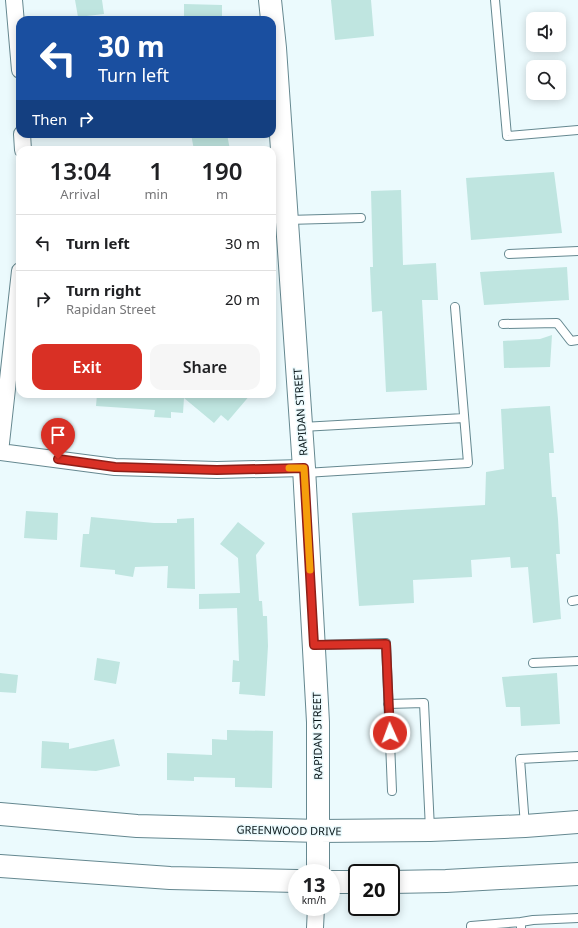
<!DOCTYPE html>
<style>
:root{--surface:#fff;--page:#f6f6f6;--text:#202124;--muted:#757577;--line:#e0e0e0;--accent:#d93025}
body{margin:0;font-family:"Noto Sans",sans-serif;background:var(--page);color:var(--text);height:100vh;display:flex;flex-direction:column;font-size:15px;white-space:nowrap}
*{box-sizing:border-box;margin:0}
p{font-size:13px;color:var(--muted)}
.icon{flex:none;width:22px;height:22px;fill:none;stroke:currentColor;stroke-width:2;stroke-linecap:round;stroke-linejoin:round}
.map{position:relative;flex:1;overflow:hidden}
.sheet{position:absolute;left:16px;top:146px;width:260px;height:252px;display:flex;flex-direction:column;background:var(--surface);border-radius:12px;box-shadow:0 2px 10px #0003}
.sheet>*{flex:none}
.banner{position:absolute;left:16px;top:16px;width:260px;height:122px;border-radius:12px;box-shadow:0 2px 10px #0003;background:#1a4fa0;color:#fff;overflow:hidden}
.tools{position:absolute;left:526px;top:12px;display:grid;gap:8px}
.tools a{display:grid;place-items:center;width:40px;height:40px;border-radius:8px;background:var(--surface);box-shadow:0 2px 10px #0003;font-size:20px}
.speed{position:absolute;left:288px;top:864px;display:flex;gap:8px;font-size:20px;font-weight:700;text-align:center}
.speed>*{display:grid;place-content:center;width:52px;height:52px;border-radius:50%;background:var(--surface);box-shadow:0 2px 10px #0003;line-height:1}
.speed small{font-size:10px;font-weight:400}
.speed .limit{border:2px solid #111;border-radius:6px;background:#fff;color:#111}
.pin{position:absolute;display:grid;place-items:center;width:34px;height:34px;color:#fff;margin:-41px -17px;border-radius:50% 50% 50% 0;rotate:-45deg;box-shadow:0 0 4px #0007}
.pin .icon{rotate:45deg}
.me{position:absolute;width:44px;margin:-22px;rotate:358deg;stroke-linejoin:round;filter:drop-shadow(0 0 3px #0008)}
.turn{display:flex;align-items:center;gap:14px;height:84px;padding:0 16px;font-size:18px}
.turn .icon{width:52px;height:52px;stroke-width:2.5}
.turn b{display:block;font-size:28px;line-height:34px}
.then{display:flex;align-items:center;height:38px;padding:0 16px;background:#0003;gap:8px;font-size:15px}
.eta{display:flex;justify-content:space-evenly;align-items:center;height:68px;text-align:center}
.eta b{font-size:24px;font-weight:600;line-height:28px}
.cta{display:flex;gap:8px;margin-top:auto;padding:8px 16px}
.cta a{flex:1;height:46px;border-radius:12px;background:var(--accent);color:#fff;font-size:16px;font-weight:600;line-height:46px;text-align:center}
.cta a+a{background:var(--page);color:var(--text)}
ul{padding:0;list-style:none}
li{display:flex;align-items:center;gap:12px;height:56px;padding:0 16px;border-top:1px solid var(--line)}
li div{flex:1}
li b{display:block;font-size:15px}
li em{font-style:normal}
.map>svg:first-child{display:block}
.building{fill:#bfe5e0}
.lines{fill:none;stroke-linecap:round;stroke-linejoin:round}
.lane-casing{stroke:#658890;stroke-width:10}
.street-casing{stroke:#658890;stroke-width:18}
.secondary-casing{stroke:#658890;stroke-width:24}
.lane{stroke:#fff;stroke-width:8}
.street{stroke:#fff;stroke-width:16}
.secondary{stroke:#fff;stroke-width:22}
.route-casing{stroke:#8d1f18;stroke-width:10}
.route{stroke:#d93025;stroke-width:7}
.slow{stroke:#f59e0b;stroke-width:7}
.labels{text-anchor:middle;dominant-baseline:central;stroke-width:3;stroke-linejoin:round;paint-order:stroke}
.street-label{font-size:11px;fill:#071417;stroke:#ebfafd}
</style>
<div class="map">
<svg width="578" height="928" viewBox="0 0 578 928">
<rect width="100%" height="100%" fill="#ebfafd"/>
<path class="building" d="M 75,0 L 102,0 L 104,14 L 78,17 Z
M 331,0 L 371,0 L 374,36 L 335,40 Z
M 184,4 L 222,5 L 222,20 L 184,20 Z
M 191,134 L 227,134 L 230,150 L 194,150 Z
M 554,172 L 562,233 L 471,240 L 466,178 Z
M 401,190 L 403,265 L 436,263 L 438,300 L 422,300 L 427,390 L 386,392 L 382,311 L 372,312 L 370,267 L 373,267 L 371,191 Z
M 567,267 L 569,300 L 484,305 L 480,272 Z
M 552,335 L 550,367 L 504,368 L 503,341 L 540,339 Z
M 97,394 L 251,394 L 228,421 L 221,415 L 214,423 L 184,398 L 183,413 L 171,412 L 171,418 L 154,417 L 155,410 L 96,406 Z
M 550,406 L 554,453 L 549,453 L 552,497 L 556,497 L 558,519 L 560,554 L 556,554 L 561,619 L 533,623 L 528,567 L 511,568 L 510,557 L 471,560 L 472,577 L 413,580 L 414,603 L 359,606 L 352,513 L 485,505 L 486,472 L 504,469 L 501,409 Z
M 26,511 L 58,513 L 57,540 L 24,538 Z
M 91,517 L 154,523 L 177,523 L 177,519 L 194,518 L 195,589 L 167,588 L 168,566 L 135,567 L 133,577 L 115,574 L 115,570 L 80,567 L 83,534 L 89,534 Z
M 238,522 L 265,543 L 256,555 L 259,601 L 262,601 L 263,616 L 267,616 L 268,646 L 265,696 L 239,694 L 240,682 L 232,682 L 233,660 L 239,661 L 237,608 L 199,609 L 199,594 L 240,593 L 238,558 L 220,544 Z
M 97,658 L 120,662 L 116,684 L 94,680 Z
M 0,673 L 18,675 L 16,693 L 0,692 Z
M 557,673 L 560,724 L 521,726 L 520,707 L 506,707 L 502,677 Z
M 227,730 L 273,731 L 272,788 L 235,787 L 235,778 L 194,777 L 194,781 L 167,780 L 167,753 L 212,755 L 212,739 L 227,740 Z
M 114,739 L 120,766 L 96,771 L 41,768 L 42,741 L 69,743 L 69,749 Z"/>
<g class="lines">
<defs>
<path id="lane" d="M 495,0 L 507,136 L 578,130
M 287,220 L 361,218
M 509,254 L 578,251
M 503,324 L 557,323 L 571,341 L 578,340
M 302,427 L 464,418
M 305,473 L 468,463 L 455,307
M 572,601 L 578,600
M 315,645 L 386,643 L 392,791
M 533,663 L 578,661
M 388,704 L 424,703 L 430,829
M 525,826 L 520,759 L 578,756
M 471,928 L 471,926 L 521,922
M 521,928 L 521,922 L 533,920 L 578,918"/>
<path id="street" d="M 14,0 L 20,70
M 22,134 L 23,150
M 0,452 L 115,467 L 217,470 L 304,468
M 0,452 L 20,271
M 315,928 L 316,907"/>
<path id="secondary" d="M 270,0 L 275,48 L 304,468 L 318,722 L 318,873
M 0,814 L 137,826 L 319,831 L 430,830 L 525,826 L 578,822
M 0,866 L 170,878 L 297,881
M 331,882 L 357,882
M 391,882 L 446,881 L 578,874"/>
</defs>
<use href="#lane" class="lane-casing"/>
<use href="#street" class="street-casing"/>
<use href="#secondary" class="secondary-casing"/>
<use href="#lane" class="lane"/>
<use href="#street" class="street"/>
<use href="#secondary" class="secondary"/>
</g>
<g class="lines">
<defs>
<path id="route" d="M 58,459 L 115,467 L 217,470 L 304,468 L 314,645 L 386,644 L 390,733"/>
</defs>
<use href="#route" class="route-casing"/>
<use href="#route" class="route"/>
<path class="slow" d="M 289,468 L 304,468 L 310,570"/>
</g>
<g class="labels">
<g class="street-label">
<text transform="translate(300 412) rotate(-94)">RAPIDAN STREET</text>
<text transform="translate(317 736) rotate(-91)">RAPIDAN STREET</text>
<text transform="translate(289 830) rotate(1)">GREENWOOD DRIVE</text>
</g>
</g>
</svg>
<div class="tools">
<a><svg class="icon" aria-label="sound" viewBox="0 0 24 24"><path d="M4 9h4l5-4v14l-5-4H4zM17 9q2 3 0 6"/></svg></a>
<a><svg class="icon" aria-label="search" viewBox="0 0 24 24"><circle cx="10" cy="10" r="6"/><path d="M15 15l6 6"/></svg></a>
</div>
<div class="speed"><div>13<small>km/h</small></div><div class="limit">20</div></div>
<div class="pin" style="left:58px;top:459px;background:#d93025"><svg class="icon" aria-label="arrive" viewBox="0 0 24 24"><path d="M6 21V4h12l-3 4 3 4H6"/></svg></div>
<svg class="me" style="left:390px;top:733px" viewBox="-20 -20 40 40"><circle r="17" fill="#d93025" stroke="#fff" stroke-width="3"/><path d="M0-11L8 9 0 5-8 9z" fill="#fff"/></svg>
<div class="banner">
<div class="turn"><svg class="icon" aria-label="left" viewBox="0 0 24 24"><path d="M17 20v-9H6M10 6l-5 5 5 5"/></svg><div><b>30 m</b>Turn left</div></div>
<div class="then">Then<svg class="icon" aria-label="right" viewBox="0 0 24 24"><path d="M7 20v-9h11M14 6l5 5-5 5"/></svg></div>
</div>
<section class="sheet">
<div class="eta">
<div><b>13:04</b><p>Arrival</p></div>
<div><b>1</b><p>min</p></div>
<div><b>190</b><p>m</p></div>
</div>
<ul>
<li><svg class="icon" aria-label="left" viewBox="0 0 24 24"><path d="M17 20v-9H6M10 6l-5 5 5 5"/></svg><div><b>Turn left</b></div><em>30 m</em></li>
<li><svg class="icon" aria-label="right" viewBox="0 0 24 24"><path d="M7 20v-9h11M14 6l5 5-5 5"/></svg><div><b>Turn right</b><p>Rapidan Street</p></div><em>20 m</em></li>
</ul>
<div class="cta"><a>Exit</a><a>Share</a></div>
</section>
</div>
